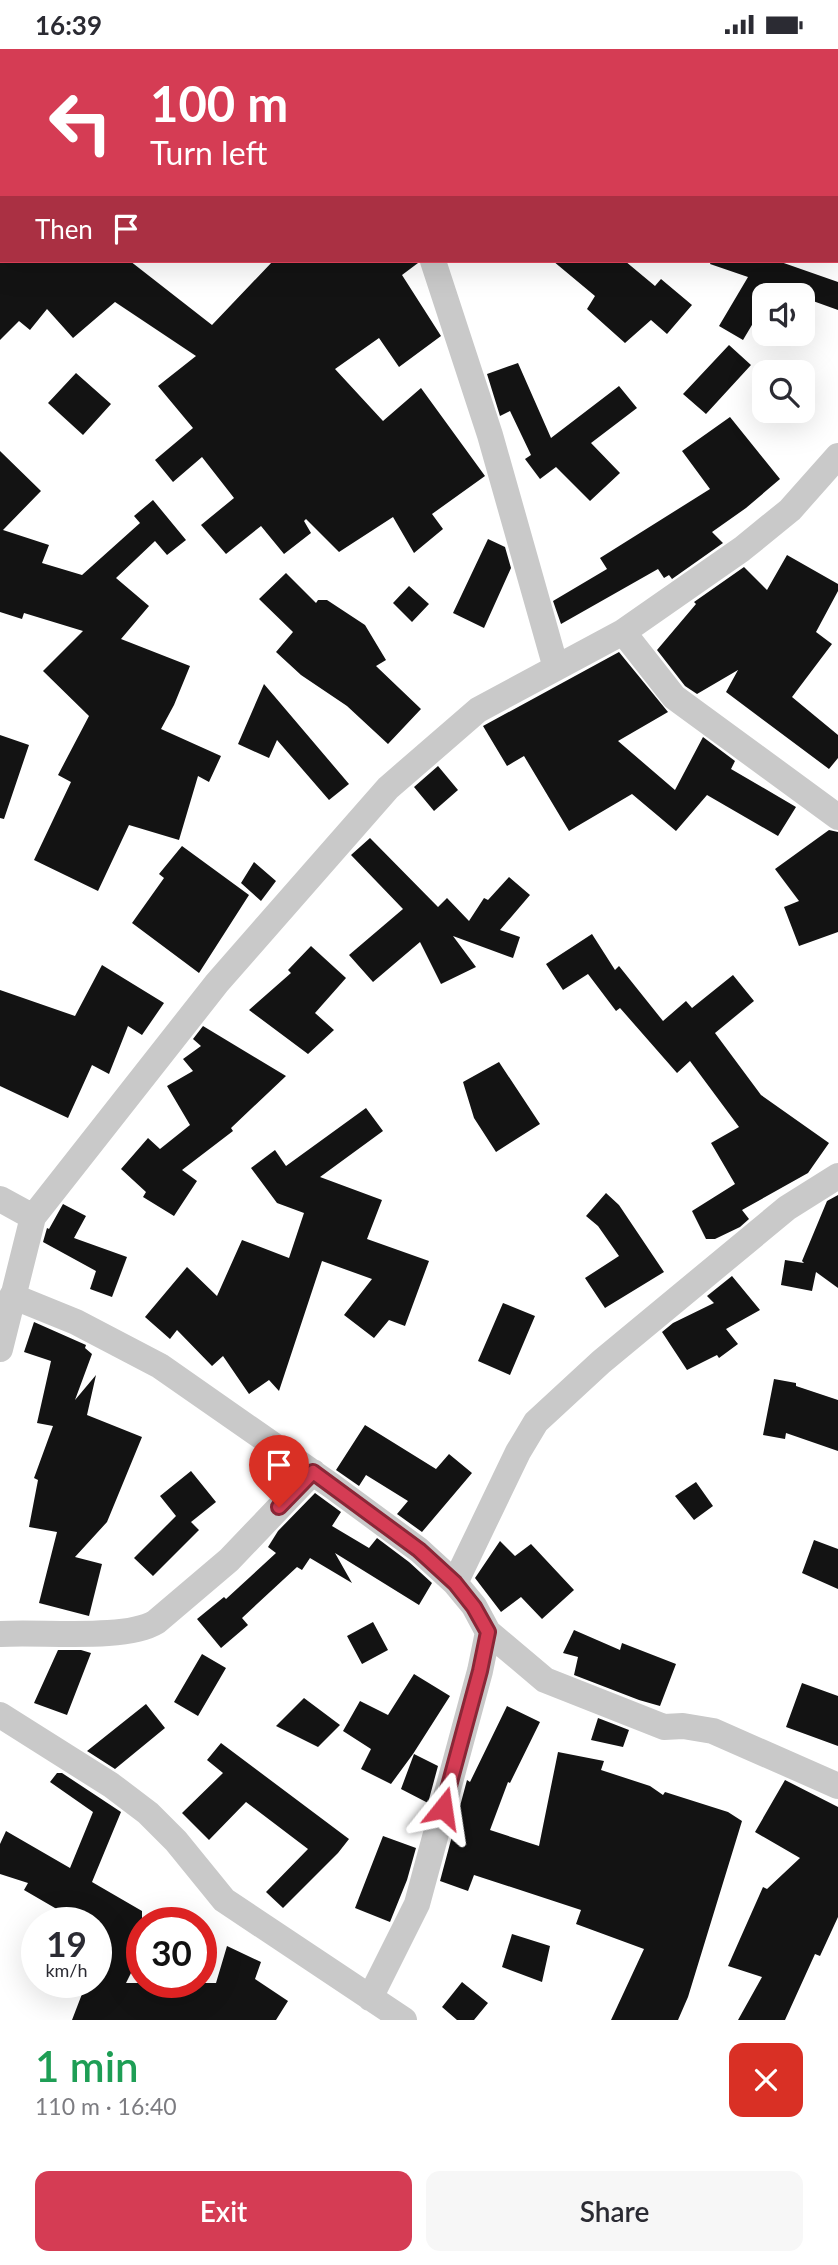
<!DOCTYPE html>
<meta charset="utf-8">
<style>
:root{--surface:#fff;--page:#f7f7f7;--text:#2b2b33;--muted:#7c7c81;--accent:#d53c54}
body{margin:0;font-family:Lato,sans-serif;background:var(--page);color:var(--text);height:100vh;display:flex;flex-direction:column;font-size:26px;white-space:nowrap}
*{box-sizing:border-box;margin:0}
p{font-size:23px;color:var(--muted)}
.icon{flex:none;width:38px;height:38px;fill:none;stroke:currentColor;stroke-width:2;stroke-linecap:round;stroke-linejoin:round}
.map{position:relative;height:1971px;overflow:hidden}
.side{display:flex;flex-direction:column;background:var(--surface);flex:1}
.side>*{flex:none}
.banner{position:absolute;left:0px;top:0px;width:838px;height:214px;box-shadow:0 7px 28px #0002;background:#d53c54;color:#fff;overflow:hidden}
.fabs{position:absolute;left:752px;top:234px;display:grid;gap:14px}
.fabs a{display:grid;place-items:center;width:63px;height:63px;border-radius:14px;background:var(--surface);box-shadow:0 7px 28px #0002;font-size:35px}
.speed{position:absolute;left:21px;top:1858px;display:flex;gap:14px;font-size:35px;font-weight:700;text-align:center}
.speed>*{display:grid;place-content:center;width:91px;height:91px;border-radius:50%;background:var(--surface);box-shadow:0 7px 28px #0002;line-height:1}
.speed small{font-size:18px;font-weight:400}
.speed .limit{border:10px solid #d22;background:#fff;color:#111}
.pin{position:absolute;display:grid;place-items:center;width:60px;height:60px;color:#fff;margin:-72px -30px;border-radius:50% 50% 50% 0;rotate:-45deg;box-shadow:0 0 7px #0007}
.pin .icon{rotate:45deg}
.me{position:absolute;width:77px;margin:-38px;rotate:15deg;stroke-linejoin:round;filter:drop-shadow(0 0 5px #0008)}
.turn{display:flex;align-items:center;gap:24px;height:147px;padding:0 35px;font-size:32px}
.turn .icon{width:91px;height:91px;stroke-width:2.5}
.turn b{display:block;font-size:49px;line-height:60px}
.then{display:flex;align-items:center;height:66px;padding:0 35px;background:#0003;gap:14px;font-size:26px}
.round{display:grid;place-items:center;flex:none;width:74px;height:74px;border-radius:14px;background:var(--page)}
.head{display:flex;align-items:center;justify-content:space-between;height:119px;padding:0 35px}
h1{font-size:42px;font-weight:600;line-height:52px;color:#1e9e55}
.primary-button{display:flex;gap:14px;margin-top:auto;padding:14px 35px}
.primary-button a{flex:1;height:80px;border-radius:14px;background:var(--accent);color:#fff;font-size:28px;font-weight:600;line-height:80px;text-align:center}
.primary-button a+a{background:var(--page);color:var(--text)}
.status{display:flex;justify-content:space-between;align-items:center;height:49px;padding:0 35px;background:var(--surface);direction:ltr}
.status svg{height:19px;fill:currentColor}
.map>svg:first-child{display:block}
.building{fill:#131313}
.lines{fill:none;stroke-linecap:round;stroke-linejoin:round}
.minor{stroke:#c9c9c9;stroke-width:26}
.route-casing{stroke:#8a2737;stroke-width:18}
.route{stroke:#d53c54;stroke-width:12}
</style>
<div class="status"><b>16:39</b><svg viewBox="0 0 49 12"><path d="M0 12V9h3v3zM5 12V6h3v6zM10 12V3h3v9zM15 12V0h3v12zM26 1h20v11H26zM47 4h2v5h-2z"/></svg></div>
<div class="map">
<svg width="838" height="1971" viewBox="0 0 838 1971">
<rect width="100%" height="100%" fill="#fff"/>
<path class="building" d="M 0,212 L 130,212 L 212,276 L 273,212 L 418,212 L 418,214 L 402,226 L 441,287 L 399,318 L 379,289 L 335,320 L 383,372 L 421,339 L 485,427 L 432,465 L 443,480 L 414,504 L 393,468 L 339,503 L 306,470 L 304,472 L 311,484 L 284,505 L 261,477 L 226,505 L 201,476 L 234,449 L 202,408 L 173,433 L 155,411 L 193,379 L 158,337 L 196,307 L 115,253 L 73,289 L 47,260 L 30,281 L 19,272 L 0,291 Z
M 553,212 L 625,212 L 655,237 L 661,230 L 692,256 L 667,285 L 651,271 L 625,294 L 587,260 L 595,247 Z
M 711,212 L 778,212 L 838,233 L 838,261 L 774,238 L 769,247 L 765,247 L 765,254 L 743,291 L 719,277 L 748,228 L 710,215 Z
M 729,296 L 751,316 L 706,365 L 683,345 Z
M 518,314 L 551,389 L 619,337 L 637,359 L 591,394 L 620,424 L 590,452 L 556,418 L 540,430 L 525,410 L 531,406 L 510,362 L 500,367 L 487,325 Z
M 76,324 L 111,355 L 83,386 L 48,354 Z
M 730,368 L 780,430 L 746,459 L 712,483 L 723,494 L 672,530 L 669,526 L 664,529 L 658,520 L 561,575 L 553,552 L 607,520 L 600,509 L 710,440 L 682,402 Z
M 0,402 L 41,442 L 3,481 L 49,496 L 42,514 L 82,526 L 140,474 L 134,467 L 153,451 L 186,491 L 167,506 L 155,492 L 116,529 L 149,557 L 121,590 L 190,617 L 174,656 L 161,680 L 221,707 L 209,733 L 198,727 L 179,791 L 129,776 L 98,842 L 34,811 L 71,733 L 58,726 L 89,667 L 43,622 L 83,582 L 24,564 L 22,570 L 0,563 Z
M 488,490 L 505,498 L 511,519 L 484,579 L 453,564 Z
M 787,506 L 838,535 L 838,542 L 816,583 L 832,595 L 792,648 L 838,686 L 838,709 L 829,720 L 726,643 L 738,621 L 697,645 L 685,637 L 657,601 L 696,555 L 694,553 L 744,518 L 767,541 Z
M 286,524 L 316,554 L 318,551 L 327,551 L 365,576 L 386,611 L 376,617 L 421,660 L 388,695 L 347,657 L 301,626 L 276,603 L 293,583 L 259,550 Z
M 409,537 L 429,555 L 412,573 L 393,554 Z
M 619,603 L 668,663 L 618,692 L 675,741 L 703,688 L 735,712 L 731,720 L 796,758 L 778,787 L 707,746 L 676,782 L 632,745 L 569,782 L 524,707 L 507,717 L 483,677 Z
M 264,635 L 349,735 L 329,751 L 277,691 L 269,709 L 238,695 Z
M 0,686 L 29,696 L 4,770 L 0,769 Z
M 438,717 L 458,741 L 434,762 L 414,738 Z
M 829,781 L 838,783 L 838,883 L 799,897 L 784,858 L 799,852 L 775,820 Z
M 370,789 L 438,858 L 447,849 L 469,872 L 484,849 L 488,851 L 509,828 L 530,846 L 500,881 L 520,888 L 513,909 L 453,887 L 476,918 L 441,935 L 420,893 L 373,933 L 349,906 L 403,860 L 351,806 Z
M 182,797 L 249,846 L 199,924 L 132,874 L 164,829 L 159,825 Z
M 254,813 L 276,832 L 261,852 L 241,834 Z
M 592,885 L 615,921 L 619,917 L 663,972 L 686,952 L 692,959 L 733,926 L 754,952 L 715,984 L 761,1046 L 829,1094 L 808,1124 L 742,1161 L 749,1170 L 740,1178 L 715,1190 L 706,1190 L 692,1162 L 735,1135 L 711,1094 L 739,1078 L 690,1012 L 677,1024 L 620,959 L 616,962 L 588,925 L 563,941 L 546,915 Z
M 311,897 L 346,929 L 315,964 L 334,981 L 308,1005 L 249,961 L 291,924 L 288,921 Z
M 102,916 L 164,954 L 142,986 L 128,977 L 109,1025 L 92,1016 L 68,1069 L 0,1037 L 0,941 L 75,967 Z
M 203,977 L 286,1027 L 231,1079 L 233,1082 L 182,1121 L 197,1132 L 174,1167 L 143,1148 L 146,1143 L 121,1120 L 148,1089 L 160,1100 L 190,1076 L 167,1037 L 193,1022 L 183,1010 L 201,997 L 193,990 Z
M 499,1013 L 540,1075 L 496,1103 L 474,1069 L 463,1033 Z
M 366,1059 L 383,1082 L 320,1128 L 382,1151 L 367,1190 L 429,1212 L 405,1277 L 389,1271 L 374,1289 L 344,1266 L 372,1230 L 322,1212 L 279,1342 L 269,1331 L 249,1345 L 223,1307 L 212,1317 L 177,1281 L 170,1290 L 145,1268 L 187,1218 L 217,1247 L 242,1191 L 289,1209 L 304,1164 L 277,1154 L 251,1119 L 275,1101 L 286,1117 Z
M 606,1144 L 619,1156 L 664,1223 L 605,1259 L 585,1229 L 619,1207 L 598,1177 L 586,1167 Z
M 838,1146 L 838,1239 L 816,1223 L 812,1242 L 781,1236 L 785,1211 L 804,1214 L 802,1212 L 827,1152 Z
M 63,1155 L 86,1167 L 74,1189 L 127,1208 L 112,1248 L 90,1240 L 96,1222 L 43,1193 L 47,1179 L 49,1180 Z
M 732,1227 L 760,1261 L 726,1280 L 738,1295 L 719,1309 L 717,1306 L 687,1321 L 662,1283 L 673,1274 L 714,1254 L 707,1247 Z
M 503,1254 L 535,1267 L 510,1326 L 478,1312 Z
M 34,1273 L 86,1296 L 85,1299 L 92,1305 L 75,1351 L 96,1326 L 87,1366 L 142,1388 L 107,1473 L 75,1508 L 102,1515 L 89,1567 L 39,1554 L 57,1483 L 29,1478 L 38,1431 L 34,1429 L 53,1377 L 37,1374 L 51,1312 L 24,1303 Z
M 774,1330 L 796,1334 L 796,1337 L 838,1351 L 838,1402 L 786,1384 L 785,1390 L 763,1386 Z
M 365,1376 L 436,1420 L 449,1405 L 472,1424 L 422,1483 L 397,1465 L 408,1452 L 366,1426 L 359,1437 L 336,1421 Z
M 191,1422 L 216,1453 L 191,1473 L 199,1481 L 153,1527 L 134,1509 L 176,1467 L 160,1447 Z
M 696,1433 L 713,1457 L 694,1471 L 675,1447 Z
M 315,1444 L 341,1463 L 332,1477 L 369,1499 L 377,1489 L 409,1513 L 432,1534 L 419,1556 L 335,1504 L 352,1534 L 310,1509 L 302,1521 L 297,1518 L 242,1569 L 248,1576 L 221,1599 L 197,1570 L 224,1548 L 226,1550 L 276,1504 L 268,1498 L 278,1482 Z
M 814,1491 L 838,1500 L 838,1540 L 802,1524 Z
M 500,1492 L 515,1507 L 531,1495 L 574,1541 L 542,1570 L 521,1548 L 501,1563 L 475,1529 Z
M 373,1573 L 388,1601 L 362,1615 L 347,1587 Z
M 574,1581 L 620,1601 L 622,1594 L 676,1615 L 660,1657 L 639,1651 L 574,1626 L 578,1608 L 563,1604 Z
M 58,1601 L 81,1601 L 91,1604 L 67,1666 L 34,1654 Z
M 202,1605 L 226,1619 L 198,1667 L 174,1653 Z
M 414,1625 L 450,1647 L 413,1705 L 391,1735 L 361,1720 L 371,1700 L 343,1682 L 360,1652 L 388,1666 Z
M 802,1634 L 838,1647 L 838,1697 L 786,1678 Z
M 304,1649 L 340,1676 L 318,1698 L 276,1677 Z
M 146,1655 L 165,1679 L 115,1720 L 87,1702 Z
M 507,1657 L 540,1673 L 510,1734 L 508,1733 L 490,1781 L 539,1797 L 558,1703 L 604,1712 L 601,1721 L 650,1737 L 663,1746 L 665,1743 L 728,1763 L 742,1772 L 688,1948 L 678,1971 L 611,1971 L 644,1900 L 576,1875 L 581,1861 L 474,1826 L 468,1842 L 440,1832 L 467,1731 L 470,1733 Z
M 598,1669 L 629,1681 L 623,1698 L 591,1691 Z
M 221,1694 L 349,1790 L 338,1804 L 283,1859 L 266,1843 L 308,1800 L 246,1753 L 209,1791 L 182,1764 L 223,1724 L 207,1711 Z
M 414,1705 L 438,1717 L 428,1754 L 401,1740 Z
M 57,1724 L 62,1724 L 121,1763 L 92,1833 L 142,1862 L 142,1902 L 126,1934 L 216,1934 L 227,1897 L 261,1913 L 255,1930 L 288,1952 L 276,1971 L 72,1971 L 82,1945 L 96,1937 L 96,1874 L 62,1874 L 67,1866 L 24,1841 L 28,1834 L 0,1825 L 0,1795 L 6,1782 L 70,1819 L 93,1763 L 50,1733 Z
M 785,1731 L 838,1758 L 838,1868 L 820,1907 L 815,1905 L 785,1971 L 738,1971 L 762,1928 L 728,1917 L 763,1838 L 767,1840 L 800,1809 L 755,1783 Z
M 383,1787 L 416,1799 L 407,1831 L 390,1873 L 355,1859 Z
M 512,1885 L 550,1897 L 542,1933 L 502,1918 Z
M 462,1933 L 488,1954 L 474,1971 L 457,1971 L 442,1958 Z"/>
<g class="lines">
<path class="minor" d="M 369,0 L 369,2
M 607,2 L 607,0
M 433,212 L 490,386 L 556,619
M 623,583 L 674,648 L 838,768
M 0,1150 L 33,1168
M 12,1247 L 76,1273 L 160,1317 L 332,1437 L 419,1501 L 455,1534 L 474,1557 L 488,1583 L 480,1622 L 417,1855 L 370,1949
M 0,1300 L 33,1168 L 217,934 L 388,739 L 478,661 L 623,583 L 742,500 L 790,461 L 838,407
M 455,1534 L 518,1403 L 536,1373 L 601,1313 L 787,1159 L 838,1127
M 488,1583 L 545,1631 L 664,1678 L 683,1677 L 713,1682 L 838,1737
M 0,1585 C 40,1582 125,1592 156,1573 L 229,1511 L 313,1423
M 0,1666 L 111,1736 L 148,1764 L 176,1792 L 224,1851 L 404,1971"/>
</g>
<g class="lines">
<defs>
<path id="route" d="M 279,1458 L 313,1423 L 419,1501 L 455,1534 L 474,1558 L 488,1583 L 480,1622 L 443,1759"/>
</defs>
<use href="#route" class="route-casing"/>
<use href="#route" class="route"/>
</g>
</svg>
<div class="fabs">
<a><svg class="icon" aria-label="sound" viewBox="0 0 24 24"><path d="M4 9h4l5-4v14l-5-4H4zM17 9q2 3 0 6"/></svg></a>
<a><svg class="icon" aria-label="search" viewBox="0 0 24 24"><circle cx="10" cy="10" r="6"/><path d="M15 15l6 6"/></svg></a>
</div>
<div class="speed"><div>19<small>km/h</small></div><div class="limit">30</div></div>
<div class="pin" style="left:279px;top:1458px;background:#d93025"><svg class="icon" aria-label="arrive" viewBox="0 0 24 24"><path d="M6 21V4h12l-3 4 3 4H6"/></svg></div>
<svg class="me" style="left:443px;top:1759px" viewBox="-20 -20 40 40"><path d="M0-17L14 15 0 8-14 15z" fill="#d53c54" stroke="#fff" stroke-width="4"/></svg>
<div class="banner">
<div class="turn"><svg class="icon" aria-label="left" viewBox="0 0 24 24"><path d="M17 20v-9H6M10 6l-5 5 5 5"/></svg><div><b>100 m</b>Turn left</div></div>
<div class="then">Then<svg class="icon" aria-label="arrive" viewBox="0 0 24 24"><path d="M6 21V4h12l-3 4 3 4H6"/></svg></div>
</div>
</div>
<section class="side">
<div class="head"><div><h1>1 min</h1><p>110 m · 16:40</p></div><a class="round" style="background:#d93025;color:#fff"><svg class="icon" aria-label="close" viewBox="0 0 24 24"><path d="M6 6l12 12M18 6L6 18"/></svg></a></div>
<div class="primary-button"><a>Exit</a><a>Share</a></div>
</section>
